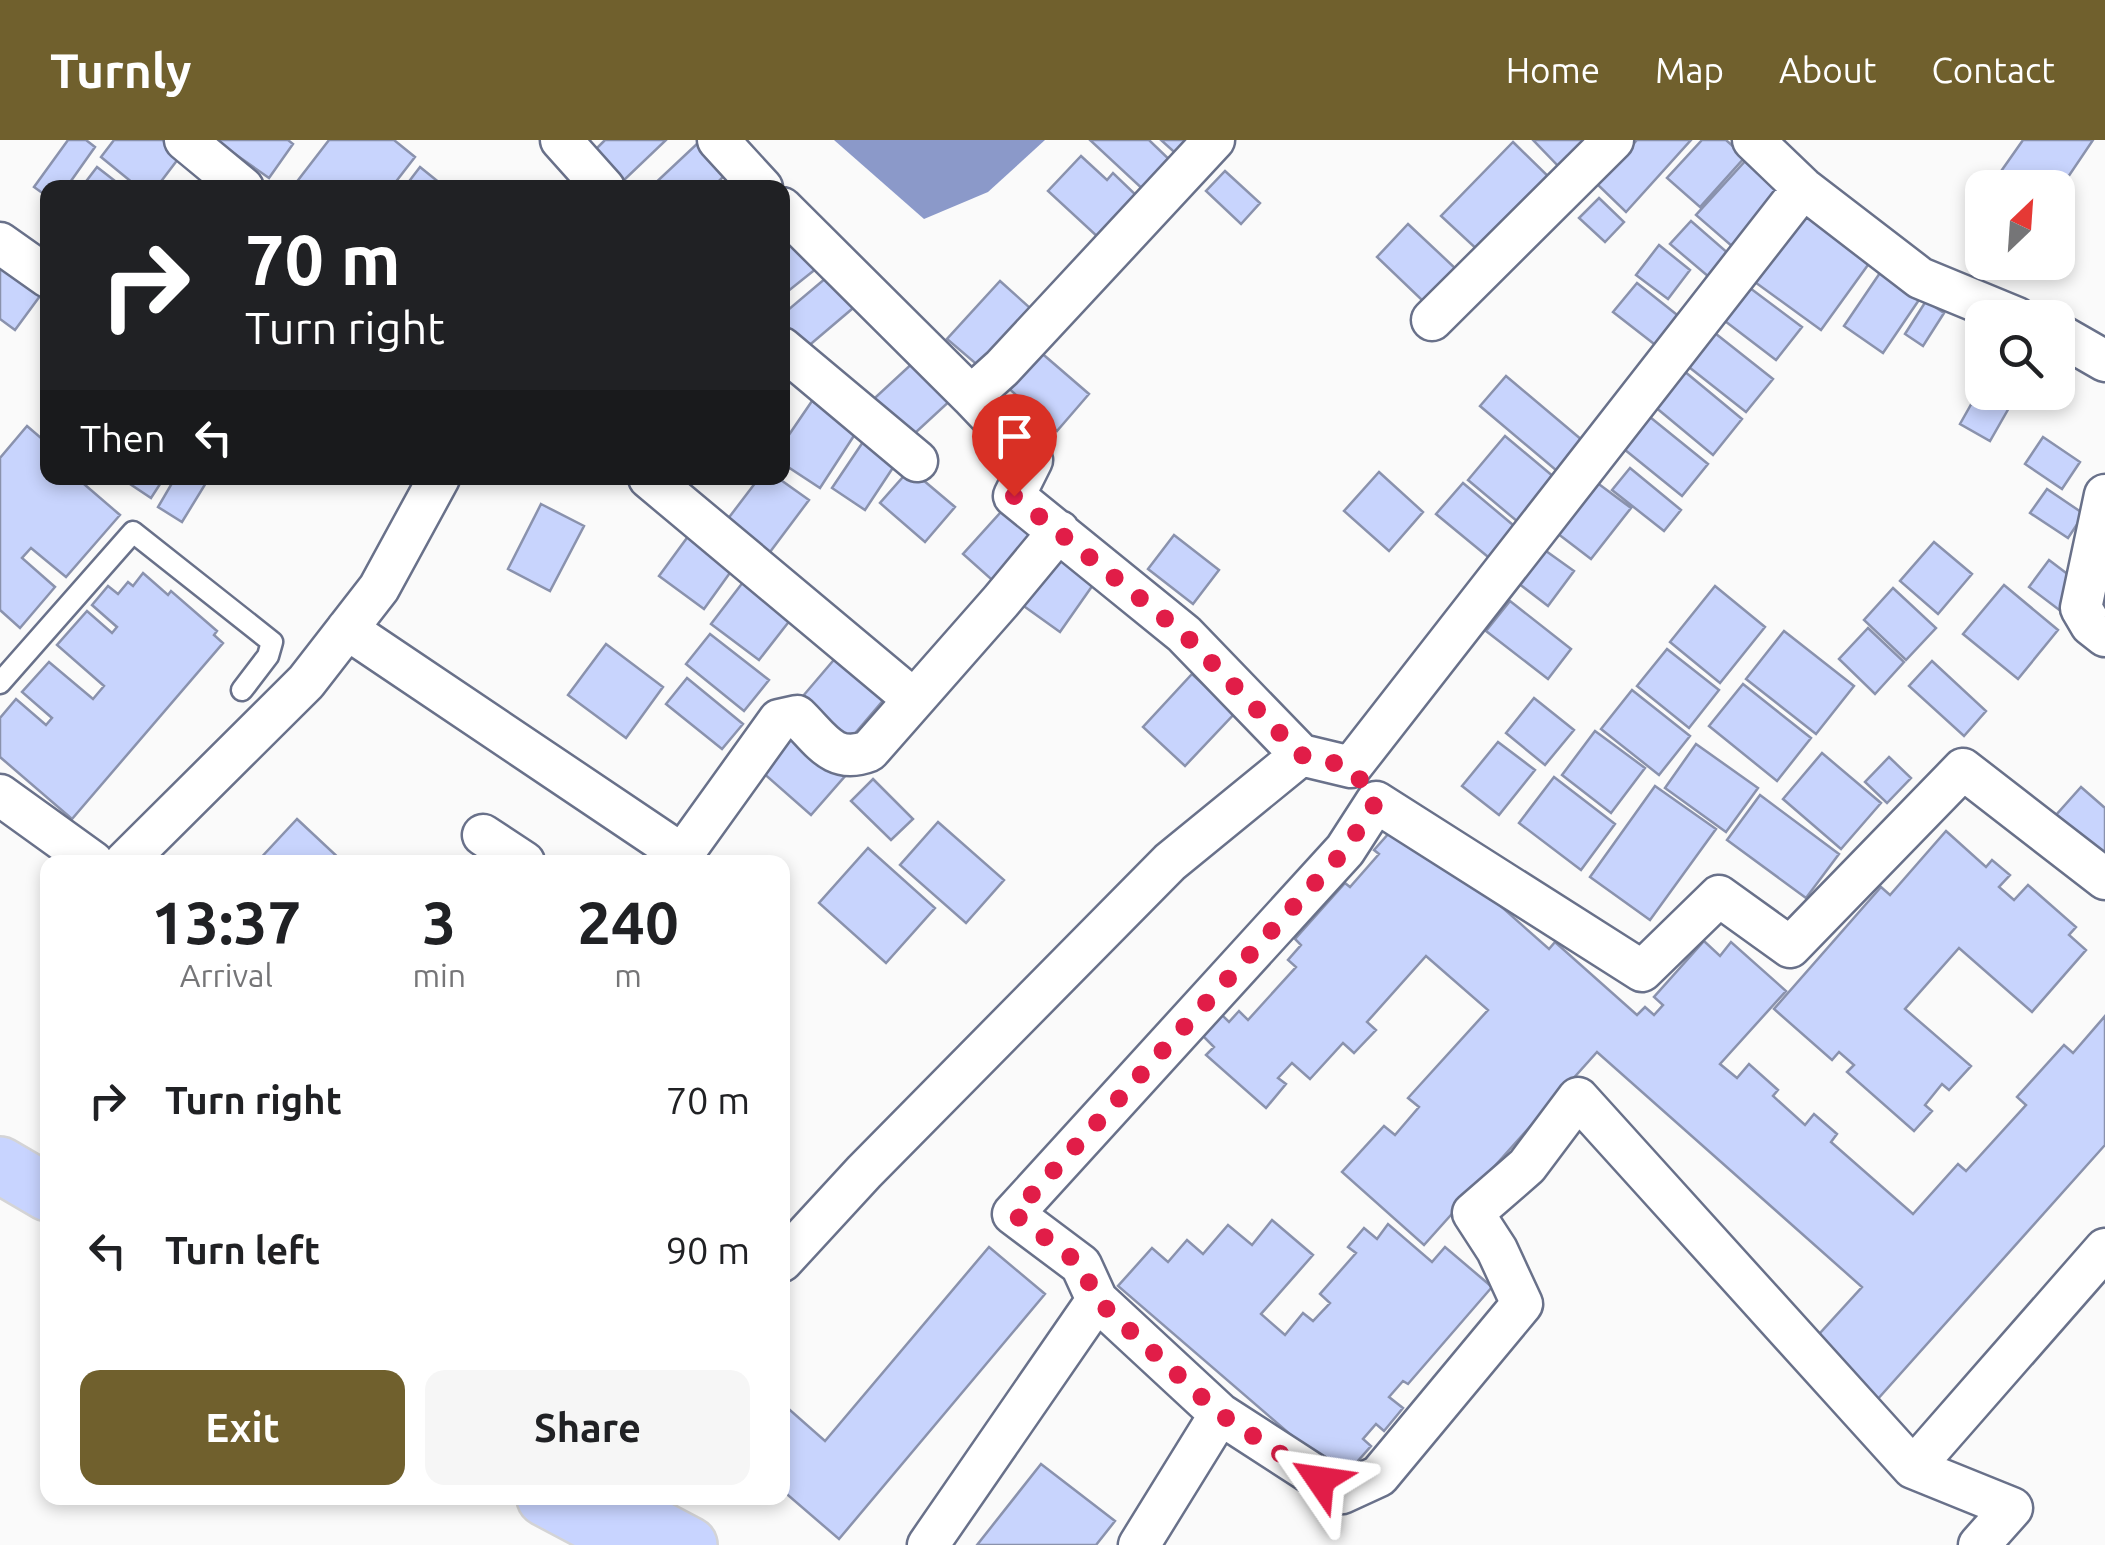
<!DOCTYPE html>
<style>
:root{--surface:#fff;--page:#f6f6f6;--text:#202124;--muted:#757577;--accent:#70602d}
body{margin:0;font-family:Ubuntu,sans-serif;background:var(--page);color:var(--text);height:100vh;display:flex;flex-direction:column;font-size:38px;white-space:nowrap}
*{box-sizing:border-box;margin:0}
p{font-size:32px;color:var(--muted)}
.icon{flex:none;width:55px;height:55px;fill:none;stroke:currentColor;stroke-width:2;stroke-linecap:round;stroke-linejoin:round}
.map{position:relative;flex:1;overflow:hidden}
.side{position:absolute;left:40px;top:715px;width:750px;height:650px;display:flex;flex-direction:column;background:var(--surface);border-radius:20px;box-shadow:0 5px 15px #0003}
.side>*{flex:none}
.top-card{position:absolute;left:40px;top:40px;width:750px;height:305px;border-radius:20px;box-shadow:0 5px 15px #0003;background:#202124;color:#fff;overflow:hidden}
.needle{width:65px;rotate:25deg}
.controls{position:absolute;left:1965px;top:30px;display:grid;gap:20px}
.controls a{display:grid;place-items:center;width:110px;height:110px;border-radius:20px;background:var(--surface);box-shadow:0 5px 15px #0003;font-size:50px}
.pin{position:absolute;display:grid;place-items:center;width:85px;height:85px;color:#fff;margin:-102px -42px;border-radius:50% 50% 50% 0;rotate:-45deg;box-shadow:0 0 10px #0007}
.pin .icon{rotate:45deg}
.me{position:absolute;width:110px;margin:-55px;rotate:302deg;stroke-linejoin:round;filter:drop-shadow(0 0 8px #0008)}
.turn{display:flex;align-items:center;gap:35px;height:210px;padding:0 40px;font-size:45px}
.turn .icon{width:130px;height:130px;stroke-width:2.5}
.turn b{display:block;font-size:70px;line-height:85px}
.then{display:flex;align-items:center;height:95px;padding:0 40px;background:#0003;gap:20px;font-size:38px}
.eta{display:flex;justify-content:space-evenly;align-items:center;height:170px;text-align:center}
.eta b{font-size:60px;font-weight:700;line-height:70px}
.button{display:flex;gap:20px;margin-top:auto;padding:20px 40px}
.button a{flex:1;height:115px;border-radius:20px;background:var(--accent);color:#fff;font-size:40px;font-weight:700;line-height:115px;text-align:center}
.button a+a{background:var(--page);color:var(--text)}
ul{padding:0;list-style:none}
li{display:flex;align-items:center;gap:30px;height:150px;padding:0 40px}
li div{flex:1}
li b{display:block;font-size:38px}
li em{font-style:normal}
header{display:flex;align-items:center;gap:60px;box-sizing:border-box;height:140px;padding:0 50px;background:var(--accent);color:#fff}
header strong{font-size:48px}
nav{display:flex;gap:55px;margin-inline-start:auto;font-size:35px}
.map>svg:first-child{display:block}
.water{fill:#8b99c9}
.building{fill:#c8d4fd;stroke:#8a92ad;stroke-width:2.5}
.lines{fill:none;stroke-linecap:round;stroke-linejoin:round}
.service-casing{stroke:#69718a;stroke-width:25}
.minor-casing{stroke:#69718a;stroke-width:45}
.primary-casing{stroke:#d4d4d6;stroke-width:60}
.service{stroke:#fff;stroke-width:20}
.minor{stroke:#fff;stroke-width:40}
.primary{stroke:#c8d4ff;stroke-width:55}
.route{stroke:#e11d48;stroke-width:18;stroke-dasharray:0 32.4}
</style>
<header>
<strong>Turnly</strong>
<nav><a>Home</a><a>Map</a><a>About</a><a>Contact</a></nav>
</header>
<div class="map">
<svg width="2105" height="1405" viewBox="0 0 2105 1405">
<rect width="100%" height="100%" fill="#fafafa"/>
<path class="water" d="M 834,0 L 1045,0 L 988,52 L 924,79 Z"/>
<path class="building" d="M 68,0 L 86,0 L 95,7 L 66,48 L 48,48 L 48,57 L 34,47 Z
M 114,0 L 180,0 L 188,6 L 156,48 L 139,48 L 101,17 Z
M 215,0 L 288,0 L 293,4 L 269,38 Z
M 329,0 L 394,0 L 415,17 L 391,48 L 292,48 Z
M 605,0 L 666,0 L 622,42 L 593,12 Z
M 1090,0 L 1149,0 L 1175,25 L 1148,54 Z
M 1161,0 L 1201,0 L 1183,20 Z
M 1533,0 L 1593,0 L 1562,30 Z
M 1637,0 L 1691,0 L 1626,72 L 1597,44 Z
M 1702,0 L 1726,0 L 1745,17 L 1700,67 L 1667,38 Z
M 2023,0 L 2093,0 L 2058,52 L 2058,48 L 2013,48 L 1997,37 Z
M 699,2 L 728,32 L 712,48 L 650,48 Z
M 1513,2 L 1553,41 L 1482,114 L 1441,76 Z
M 1081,16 L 1107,40 L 1113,33 L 1138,57 L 1100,99 L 1048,51 Z
M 1748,18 L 1784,50 L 1733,107 L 1696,75 Z
M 97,27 L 124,48 L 81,48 Z
M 420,27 L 446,48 L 404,48 Z
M 1225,31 L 1260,63 L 1241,84 L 1206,51 Z
M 1599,58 L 1624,82 L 1605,102 L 1579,78 Z
M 1801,65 L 1873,118 L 1821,190 L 1748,137 Z
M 1691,81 L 1729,114 L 1709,137 L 1670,104 Z
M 1408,84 L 1456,129 L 1424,162 L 1377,117 Z
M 782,94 L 822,124 L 782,156 Z
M 1659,105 L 1690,130 L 1668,159 L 1636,135 Z
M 1886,124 L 1925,151 L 1883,213 L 1844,186 Z
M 0,126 L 40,156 L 15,190 L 0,179 Z
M 833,132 L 859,163 L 799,214 L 782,194 L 782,175 Z
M 1000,141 L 1039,176 L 988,234 L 947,199 Z
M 1637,143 L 1681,178 L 1658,207 L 1613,172 Z
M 1746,145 L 1802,187 L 1776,220 L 1721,178 Z
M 1926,161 L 1944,173 L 1923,206 L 1905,194 Z
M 1706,186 L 1773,239 L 1746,272 L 1680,220 Z
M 1038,210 L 1089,254 L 1057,291 L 1006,246 Z
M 917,219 L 953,258 L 901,306 L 865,267 Z
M 1672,221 L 1742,279 L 1713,315 L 1642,256 Z
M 1506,236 L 1589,306 L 1563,336 L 1480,266 Z
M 1982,245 L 1982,252 L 2018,252 L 1990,301 L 1960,284 Z
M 812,261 L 857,291 L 820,348 L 782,323 L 782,305 Z
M 1645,273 L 1708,324 L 1682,356 L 1619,305 Z
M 27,286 L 48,304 L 48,338 L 77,338 L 120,375 L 66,437 L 31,408 L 22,418 L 55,447 L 20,488 L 0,470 L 0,318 Z
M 867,296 L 900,317 L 865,370 L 832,348 Z
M 1505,296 L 1561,343 L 1524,387 L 1468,340 Z
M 2043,297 L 2080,322 L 2062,349 L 2025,324 Z
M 1630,328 L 1681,370 L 1664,391 L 1612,350 Z
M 910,329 L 955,367 L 925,402 L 880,363 Z
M 1379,332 L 1423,372 L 1389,411 L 1344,371 Z
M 125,338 L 164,338 L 151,358 L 124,340 Z
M 175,338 L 209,338 L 182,382 L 158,367 Z
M 759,338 L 778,338 L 809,360 L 767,416 L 724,384 Z
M 1592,339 L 1631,368 L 1591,419 L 1553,390 Z
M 1463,343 L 1519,390 L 1493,421 L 1436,374 Z
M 2047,349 L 2084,374 L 2068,398 L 2030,373 Z
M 1009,363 L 1045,396 L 1000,447 L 963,414 Z
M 541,364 L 584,386 L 550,451 L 508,429 Z
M 692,391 L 737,423 L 704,469 L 659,436 Z
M 1174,395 L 1219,430 L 1193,464 L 1148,429 Z
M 1934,402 L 1972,434 L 1938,474 L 1900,441 Z
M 1061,404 L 1102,432 L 1060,492 L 1014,459 Z
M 1539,406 L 1574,431 L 1548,466 L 1514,440 Z
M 2049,420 L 2082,445 L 2062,472 L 2029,447 Z
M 143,433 L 168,455 L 171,451 L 217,491 L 214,495 L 223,503 L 72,679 L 0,617 L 0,578 L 16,559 L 46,585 L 52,578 L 22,552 L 49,522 L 93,559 L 104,546 L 57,505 L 87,471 L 112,493 L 117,487 L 92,465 L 108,446 L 118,454 L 128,442 L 133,446 Z
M 750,433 L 798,470 L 759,520 L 711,484 Z
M 2004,445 L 2058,490 L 2018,539 L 1963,494 Z
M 1715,446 L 1765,487 L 1720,543 L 1670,502 Z
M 1893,448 L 1936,488 L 1906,520 L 1864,480 Z
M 1510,461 L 1571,509 L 1548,539 L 1486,491 Z
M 1868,488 L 1904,522 L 1875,554 L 1839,519 Z
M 1784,491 L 1854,546 L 1816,594 L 1746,539 Z
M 710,494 L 769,540 L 744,571 L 686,524 Z
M 606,504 L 663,547 L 626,598 L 568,555 Z
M 1667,509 L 1719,550 L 1689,588 L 1637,546 Z
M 838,515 L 886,557 L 845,605 L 797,563 Z
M 1932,521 L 1986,571 L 1964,596 L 1909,546 Z
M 1192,534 L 1235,573 L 1185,626 L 1143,587 Z
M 687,538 L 743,584 L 722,609 L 666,564 Z
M 1743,544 L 1811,598 L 1777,641 L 1709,586 Z
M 1632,550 L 1690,596 L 1659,635 L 1601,589 Z
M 1534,558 L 1574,590 L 1545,625 L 1506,593 Z
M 788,583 L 846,635 L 811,675 L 752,623 Z
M 1595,591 L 1645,628 L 1611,673 L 1562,635 Z
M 1498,602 L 1535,630 L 1499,675 L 1462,646 Z
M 1696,604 L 1758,648 L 1726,692 L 1665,648 Z
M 1822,613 L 1881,663 L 1841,709 L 1783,659 Z
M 1889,617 L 1911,638 L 1887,663 L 1865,642 Z
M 1554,637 L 1615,684 L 1581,730 L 1519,683 Z
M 873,639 L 913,679 L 891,700 L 851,661 Z
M 1655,646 L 1716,689 L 1650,780 L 1590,737 Z
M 2081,647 L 2105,668 L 2105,716 L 2048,684 Z
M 1760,655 L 1839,714 L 1806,758 L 1727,700 Z
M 297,679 L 343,722 L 257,722 Z
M 938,682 L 1004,740 L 966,783 L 900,725 Z
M 1398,683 L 1502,755 L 1496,762 L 1549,809 L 1555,802 L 1637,875 L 1645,867 L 1654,875 L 1663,865 L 1654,857 L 1704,801 L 1720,816 L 1731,802 L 1786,851 L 1720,924 L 1737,938 L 1749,924 L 1778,950 L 1773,956 L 1805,985 L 1814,974 L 1837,994 L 1831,1002 L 1913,1074 L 1958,1024 L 1966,1031 L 2026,965 L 2017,957 L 2064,905 L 2073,913 L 2105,876 L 2105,1005 L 1876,1261 L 1811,1203 L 1862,1147 L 1597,912 L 1424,1105 L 1342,1032 L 1384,986 L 1395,995 L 1419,967 L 1408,958 L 1488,870 L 1426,816 L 1367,882 L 1376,890 L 1354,913 L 1343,903 L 1310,939 L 1292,923 L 1278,938 L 1286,944 L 1266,968 L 1206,915 L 1214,907 L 1203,896 L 1222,875 L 1229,882 L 1239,871 L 1248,880 L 1296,827 L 1288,820 L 1301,805 L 1295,799 L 1345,743 L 1350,747 L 1379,714 L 1374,710 Z
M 1946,691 L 1986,727 L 1992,720 L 2010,735 L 1999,747 L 2014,760 L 2028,745 L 2076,787 L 2069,795 L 2086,810 L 2032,872 L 1959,808 L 1905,869 L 1971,926 L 1949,950 L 1942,944 L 1925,965 L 1932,971 L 1914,991 L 1847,932 L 1854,925 L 1839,912 L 1832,920 L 1774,869 L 1881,747 L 1890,755 Z
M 868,708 L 935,768 L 886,823 L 819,763 Z
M 1272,1080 L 1313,1115 L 1261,1174 L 1285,1195 L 1303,1173 L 1313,1181 L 1330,1163 L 1320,1154 L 1356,1113 L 1348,1107 L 1364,1088 L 1377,1099 L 1388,1084 L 1432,1122 L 1445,1107 L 1492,1147 L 1408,1244 L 1403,1241 L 1389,1257 L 1403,1268 L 1384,1291 L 1376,1284 L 1363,1299 L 1371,1306 L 1342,1339 L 1118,1146 L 1152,1108 L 1168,1122 L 1187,1100 L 1203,1114 L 1228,1085 L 1252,1105 Z
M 989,1107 L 1045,1154 L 839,1399 L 782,1350 L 782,1263 L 825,1301 Z
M 1041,1324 L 1115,1381 L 1096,1405 L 977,1405 Z"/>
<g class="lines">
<defs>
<path id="service" d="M 0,543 L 133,392 L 272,502 L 268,516 L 242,550"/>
<path id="minor" d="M 185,0 L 243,48
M 561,0 L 604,48
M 718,0 L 762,48
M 1753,0 L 1803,48 L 1920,138 L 2017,178
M 782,68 L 971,256 L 1002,228 L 1214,0
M 0,103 L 48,137
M 1432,180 L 1613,0
M 2058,194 L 2105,221
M 782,208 L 917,321
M 971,256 L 1032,320 L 1014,356 L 1184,494 L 1301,615 L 1351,627 L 1803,48
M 649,338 L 912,558
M 2105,355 L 2081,468 L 2091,485 L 2105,496
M 347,489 L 683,715
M 0,655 L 93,722
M 483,695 L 524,722
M 125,722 L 306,542 L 379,448 L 439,338
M 677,722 L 779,580 L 797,576 C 821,599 833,625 869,611 L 1001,461 L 1059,391
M 782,1121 L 864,1032 L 1170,722 L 1301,615
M 1097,1160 L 1220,1274 L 1342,1353 L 1379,1336 L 1522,1164 L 1497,1110 L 1473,1073 L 1527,1026 L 1578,958 L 1913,1328 L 2105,1109
M 1913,1328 L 2012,1368 L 1979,1405
M 928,1405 L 1097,1160 L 1081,1125 L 1013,1074 L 1345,710 L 1376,662 L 1642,831 L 1719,756 L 1790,807 L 1963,629 L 2105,739
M 1139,1405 L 1220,1274"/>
<path id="primary" d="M 0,1025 L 48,1053
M 545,1358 L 626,1401
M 600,1358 L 689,1405"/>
</defs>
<use href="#service" class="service-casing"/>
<use href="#minor" class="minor-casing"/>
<use href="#primary" class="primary-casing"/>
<use href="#service" class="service"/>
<use href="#minor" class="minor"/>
<use href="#primary" class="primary"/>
</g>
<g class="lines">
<path class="route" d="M 1014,356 L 1184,494 L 1301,615 L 1351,627 L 1376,662 L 1345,710 L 1014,1074 L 1081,1125 L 1097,1160 L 1220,1274 L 1320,1340"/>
</g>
</svg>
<div class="controls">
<a><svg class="needle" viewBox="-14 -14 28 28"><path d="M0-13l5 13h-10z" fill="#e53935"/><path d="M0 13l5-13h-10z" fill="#757577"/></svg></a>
<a><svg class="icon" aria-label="search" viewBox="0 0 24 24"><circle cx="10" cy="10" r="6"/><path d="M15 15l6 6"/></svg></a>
</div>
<div class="pin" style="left:1014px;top:356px;background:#d93025"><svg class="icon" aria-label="arrive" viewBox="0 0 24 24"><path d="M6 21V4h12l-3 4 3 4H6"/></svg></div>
<svg class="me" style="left:1320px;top:1340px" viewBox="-20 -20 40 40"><path d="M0-17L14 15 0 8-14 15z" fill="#e11d48" stroke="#fff" stroke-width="4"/></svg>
<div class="top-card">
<div class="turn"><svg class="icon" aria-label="right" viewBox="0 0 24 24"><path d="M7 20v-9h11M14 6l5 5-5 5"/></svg><div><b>70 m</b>Turn right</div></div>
<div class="then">Then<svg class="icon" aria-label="left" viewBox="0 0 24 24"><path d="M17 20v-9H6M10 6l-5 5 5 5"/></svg></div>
</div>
<section class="side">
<div class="eta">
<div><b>13:37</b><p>Arrival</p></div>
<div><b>3</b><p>min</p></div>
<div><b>240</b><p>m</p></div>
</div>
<ul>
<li><svg class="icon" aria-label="right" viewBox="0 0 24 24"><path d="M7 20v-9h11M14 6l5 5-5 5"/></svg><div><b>Turn right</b></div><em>70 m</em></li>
<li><svg class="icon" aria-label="left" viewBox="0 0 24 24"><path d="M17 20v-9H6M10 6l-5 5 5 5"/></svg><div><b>Turn left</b></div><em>90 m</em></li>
</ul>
<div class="button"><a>Exit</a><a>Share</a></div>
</section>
</div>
